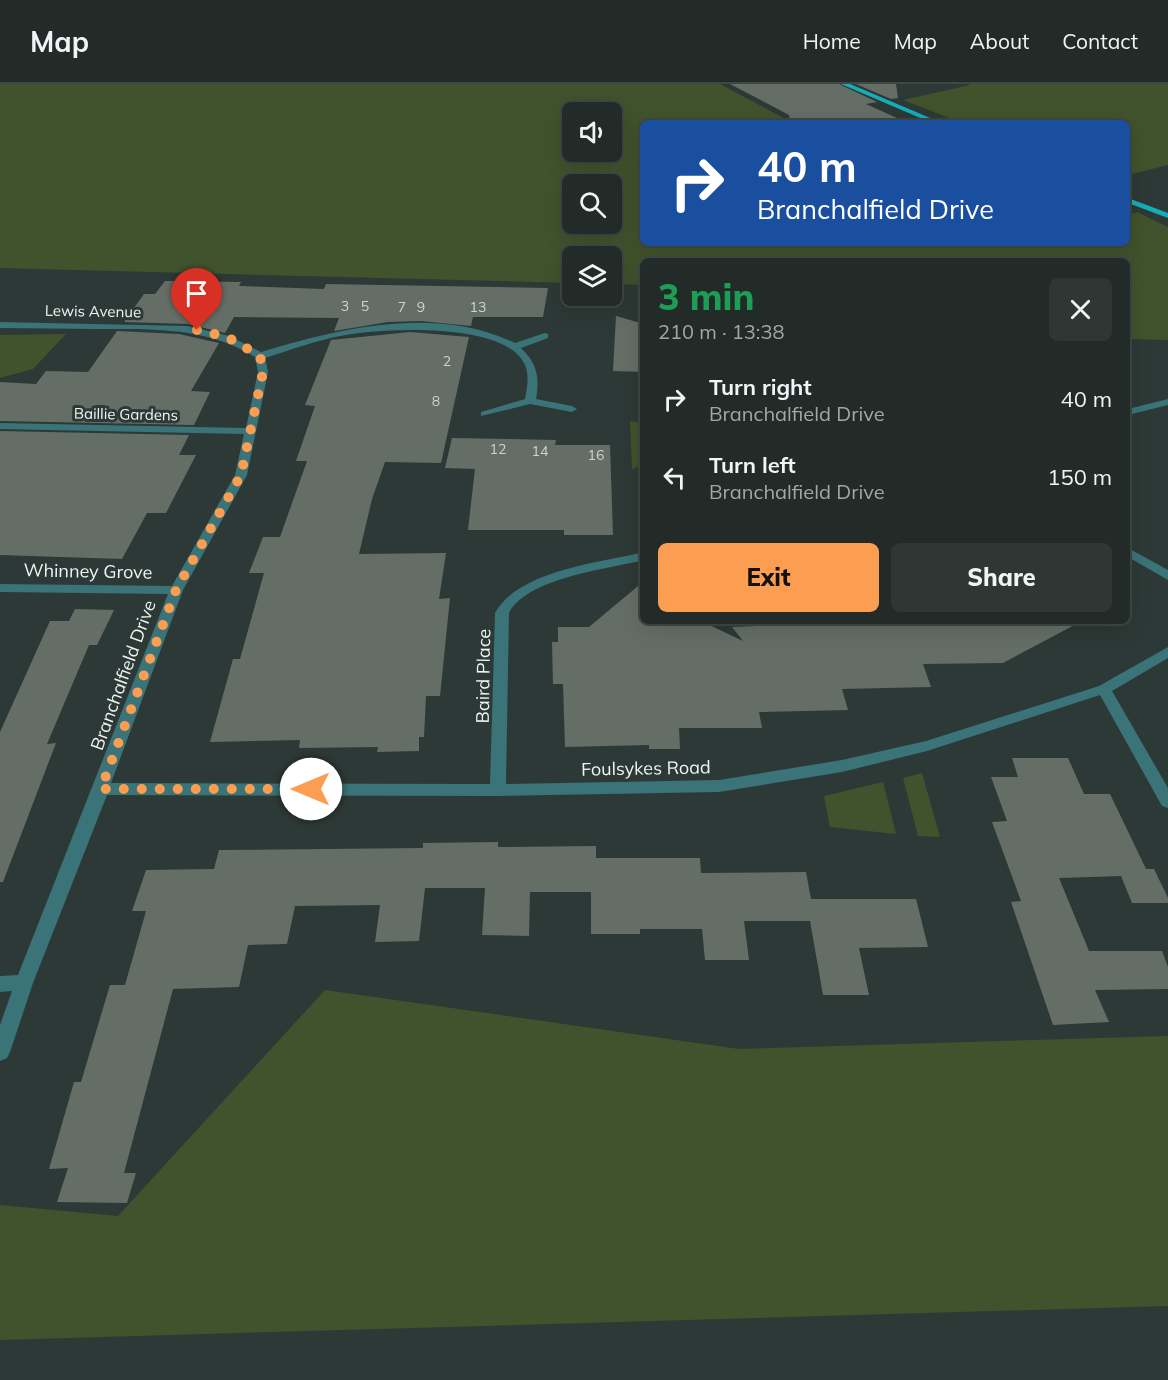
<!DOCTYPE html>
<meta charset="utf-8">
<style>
:root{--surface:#222b28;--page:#2e3734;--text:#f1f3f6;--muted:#a2a7a8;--line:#3f4745;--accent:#fc9e52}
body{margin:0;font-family:Mulish,sans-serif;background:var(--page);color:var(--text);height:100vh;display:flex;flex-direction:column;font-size:22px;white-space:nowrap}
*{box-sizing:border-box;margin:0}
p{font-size:20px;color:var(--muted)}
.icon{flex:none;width:33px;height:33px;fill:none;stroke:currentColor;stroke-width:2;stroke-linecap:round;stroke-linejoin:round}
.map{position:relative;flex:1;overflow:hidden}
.panel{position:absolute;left:640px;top:174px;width:490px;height:366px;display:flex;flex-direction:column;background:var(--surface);border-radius:9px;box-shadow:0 6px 24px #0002,0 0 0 2px var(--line)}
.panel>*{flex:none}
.top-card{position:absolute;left:640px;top:36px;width:490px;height:126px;border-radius:9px;box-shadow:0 6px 24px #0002,0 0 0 2px var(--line);background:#1a4fa0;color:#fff;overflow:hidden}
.tools{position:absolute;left:562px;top:18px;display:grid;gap:12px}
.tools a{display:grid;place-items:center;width:60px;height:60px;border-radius:9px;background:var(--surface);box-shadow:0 6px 24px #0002,0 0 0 2px var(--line);font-size:30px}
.pin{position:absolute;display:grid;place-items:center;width:51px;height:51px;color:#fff;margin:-62px -26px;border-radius:50% 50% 50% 0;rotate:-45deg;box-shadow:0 0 6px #0007}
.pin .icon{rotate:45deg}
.me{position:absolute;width:66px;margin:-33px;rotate:270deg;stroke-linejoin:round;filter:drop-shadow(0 0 4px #0008)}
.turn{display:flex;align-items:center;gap:21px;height:126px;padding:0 18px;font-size:27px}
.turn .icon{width:78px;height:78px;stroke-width:2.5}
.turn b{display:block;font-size:42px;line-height:51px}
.round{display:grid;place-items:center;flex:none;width:63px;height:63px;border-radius:9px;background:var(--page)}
.head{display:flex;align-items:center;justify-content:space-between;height:102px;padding:0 18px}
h1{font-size:36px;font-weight:800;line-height:45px;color:#1e9e55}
.cta{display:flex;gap:12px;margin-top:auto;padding:12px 18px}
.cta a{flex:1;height:69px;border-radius:9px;background:var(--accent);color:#111;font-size:24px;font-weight:800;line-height:69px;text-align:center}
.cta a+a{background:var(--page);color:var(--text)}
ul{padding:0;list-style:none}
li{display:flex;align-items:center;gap:18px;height:78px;padding:0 18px}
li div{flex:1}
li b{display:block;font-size:22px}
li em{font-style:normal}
header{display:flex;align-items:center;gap:36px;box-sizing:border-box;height:84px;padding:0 30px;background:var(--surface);border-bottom:2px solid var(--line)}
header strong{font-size:28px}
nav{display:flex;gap:33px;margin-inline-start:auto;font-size:21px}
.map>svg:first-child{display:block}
.green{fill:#40532c;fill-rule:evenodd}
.building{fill:#646e66}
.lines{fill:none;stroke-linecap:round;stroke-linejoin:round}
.minor{fill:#3a7378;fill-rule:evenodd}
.major{fill:#14aeb9;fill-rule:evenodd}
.route{stroke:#fc9e52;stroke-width:10;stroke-dasharray:0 18}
.labels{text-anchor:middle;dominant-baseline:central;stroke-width:6;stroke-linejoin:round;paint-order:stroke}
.far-number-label{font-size:14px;fill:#ccd3d0}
.far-street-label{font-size:15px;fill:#eef5f3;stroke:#2d3936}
.street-label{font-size:18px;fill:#eef5f3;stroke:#2d3936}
</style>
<header>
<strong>Map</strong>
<nav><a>Home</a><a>Map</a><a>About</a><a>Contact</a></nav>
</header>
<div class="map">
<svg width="1168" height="1296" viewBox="0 0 1168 1296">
<rect width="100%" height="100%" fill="#2d3936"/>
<path class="green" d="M 0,0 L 720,0 L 793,39 L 644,39 L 644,159 L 1128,159 L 1128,131 L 1137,128 L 1168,143 L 1168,256 L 1128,255 L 1128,177 L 644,177 L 643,201 L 612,200 L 612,172 L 573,172 L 573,199 L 0,184 ZM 573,28 L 612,28 L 612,68 L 573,68 ZM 573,100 L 612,100 L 612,140 L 573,140 Z
M 968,0 L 1168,0 L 1168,81 L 1128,91 L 1128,39 L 962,39 L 903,16 L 970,1 Z
M 66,250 L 33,285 L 0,294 L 0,251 Z
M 630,337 L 644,340 L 643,381 L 632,385 Z
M 922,689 L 940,753 L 918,752 L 903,694 Z
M 883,698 L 896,750 L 830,743 L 824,712 Z
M 325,906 L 739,965 L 1168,952 L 1168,1222 L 0,1256 L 0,1121 L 118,1132 Z"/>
<path class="building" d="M 730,0 L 839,0 L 877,18 L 866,20 L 908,39 L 790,39 L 789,31 Z
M 856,0 L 896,0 L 898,14 L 891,15 Z
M 165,197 L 241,198 L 239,202 L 324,205 L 326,200 L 548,204 L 543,233 L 473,233 L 471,242 L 421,237 L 388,238 L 334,247 L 339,234 L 234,233 L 225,249 L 188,240 L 124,238 L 144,210 L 155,210 Z
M 616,232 L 644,240 L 644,288 L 613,287 Z
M 117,247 L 179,250 L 219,259 L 191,307 L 210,308 L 194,341 L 0,337 L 0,298 L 36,300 L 46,287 L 88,288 Z
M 410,248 L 469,253 L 441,379 L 385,378 L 372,415 L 359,470 L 446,469 L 439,515 L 450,514 L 440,612 L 426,612 L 424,653 L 419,653 L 419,667 L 377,668 L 378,663 L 299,664 L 300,656 L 210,658 L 233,575 L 240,575 L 264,489 L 249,489 L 263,453 L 280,453 L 307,377 L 296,377 L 315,322 L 305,321 L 331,256 Z
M 0,347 L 189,351 L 179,371 L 196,371 L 166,429 L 147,429 L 122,475 L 0,471 Z
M 452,354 L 556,356 L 555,361 L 610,361 L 613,451 L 564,451 L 564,446 L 468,446 L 475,385 L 445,384 Z
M 644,497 L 644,537 L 701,537 L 743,557 L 732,543 L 899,537 L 1082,537 L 1003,579 L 923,580 L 931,603 L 842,605 L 848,626 L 759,628 L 762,644 L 679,644 L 680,665 L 649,665 L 649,661 L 565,663 L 563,600 L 553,600 L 552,558 L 558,558 L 558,543 L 589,543 Z
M 75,525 L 114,526 L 97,561 L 89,561 L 47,660 L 56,659 L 3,798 L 0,798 L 0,648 L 50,537 L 69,537 Z
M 1012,674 L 1068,674 L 1084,710 L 1110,710 L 1146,785 L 1154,785 L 1168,814 L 1168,819 L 1132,819 L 1121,792 L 1059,794 L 1089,867 L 1162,867 L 1168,883 L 1168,905 L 1095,906 L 1109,938 L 1053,941 L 1011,818 L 1021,817 L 992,738 L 1007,737 L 991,693 L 1018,693 Z
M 498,758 L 498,763 L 596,762 L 596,774 L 700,774 L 701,789 L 806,788 L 811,815 L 916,815 L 928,863 L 859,864 L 869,911 L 823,911 L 810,837 L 744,837 L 749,876 L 705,876 L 702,845 L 640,845 L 640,850 L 591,850 L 591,808 L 530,808 L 529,852 L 482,851 L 485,804 L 425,804 L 419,857 L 375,858 L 380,821 L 295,822 L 287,860 L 248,861 L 239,903 L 173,905 L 124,1089 L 136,1089 L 127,1119 L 57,1118 L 68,1084 L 49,1085 L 74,998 L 81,998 L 110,901 L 125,901 L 146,827 L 132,827 L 146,786 L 214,785 L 219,766 L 423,764 L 423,759 Z"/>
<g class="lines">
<path class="minor" d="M 0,238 L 188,242 L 229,252 L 261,268 C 341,244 436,221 515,259 L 545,249 L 548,250 L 548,254 L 521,264 C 537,279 540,293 536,315 L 572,322 L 577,325 L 572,328 L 530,320 L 481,332 L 481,328 L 525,315 C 527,304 530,290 524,279 C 502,237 381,244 340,252 C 315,257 290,266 265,274 L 268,288 L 247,391 L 183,506 L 111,699 L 490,700 L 495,529 C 519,486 599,479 644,468 L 644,476 C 607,485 527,494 509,529 L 506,700 L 719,696 L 842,676 L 926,657 L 1099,602 L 1168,563 L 1168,574 L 1112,607 L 1168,704 L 1168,724 L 1162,722 L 1100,611 L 927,667 L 842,688 L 719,708 L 498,712 L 107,711 L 33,899 L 10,968 L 7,974 L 0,977 L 0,941 L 12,907 L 0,908 L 0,892 L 18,891 L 168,510 L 0,508 L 0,500 L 172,502 L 235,391 L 244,350 L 0,345 L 0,339 L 246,344 L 258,288 L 255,273 C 207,243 153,245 98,245 C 65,245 33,244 0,244 Z
M 1168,315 L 1168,321 L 1128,331 L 1128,325 Z
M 1128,464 L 1168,486 L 1168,496 L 1128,473 Z"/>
<path class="major" d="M 841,0 L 850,0 L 942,39 L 932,39 Z
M 1128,114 L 1168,129 L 1168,134 L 1128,119 Z"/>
</g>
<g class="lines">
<path class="route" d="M 197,246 L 227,253 L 260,272 L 263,288 L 241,391 L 176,506 L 101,705 L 311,705"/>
</g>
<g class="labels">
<g class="far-number-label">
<text x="345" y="222">3</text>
<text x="365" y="222">5</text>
<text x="402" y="223">7</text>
<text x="421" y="223">9</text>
<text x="478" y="223">13</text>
<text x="447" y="277">2</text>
<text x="436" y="317">8</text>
<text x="498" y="365">12</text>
<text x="540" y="367">14</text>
<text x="596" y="371">16</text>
</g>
<g class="far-street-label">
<text transform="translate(93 227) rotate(1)">Lewis Avenue</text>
<text transform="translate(126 330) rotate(1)">Baillie Gardens</text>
</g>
<g class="street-label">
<text transform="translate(88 487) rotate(1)">Whinney Grove</text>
<text transform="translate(123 591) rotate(-70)">Branchalfield Drive</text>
<text transform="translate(483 592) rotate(-89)">Baird Place</text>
<text transform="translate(646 684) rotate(-1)">Foulsykes Road</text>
</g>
</g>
</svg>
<div class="tools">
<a><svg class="icon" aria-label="sound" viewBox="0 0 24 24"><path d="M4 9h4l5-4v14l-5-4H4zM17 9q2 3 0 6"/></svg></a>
<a><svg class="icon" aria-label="search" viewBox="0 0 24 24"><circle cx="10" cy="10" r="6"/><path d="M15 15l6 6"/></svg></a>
<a><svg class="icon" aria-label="layers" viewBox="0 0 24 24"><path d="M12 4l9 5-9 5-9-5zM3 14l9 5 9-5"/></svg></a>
</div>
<div class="pin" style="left:197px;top:246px;background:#d93025"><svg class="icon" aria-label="arrive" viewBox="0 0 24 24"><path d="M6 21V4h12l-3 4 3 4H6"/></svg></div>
<svg class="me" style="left:311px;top:705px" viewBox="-20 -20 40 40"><circle r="19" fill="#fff"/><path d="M0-13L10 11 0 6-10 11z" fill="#fc9e52"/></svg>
<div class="top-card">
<div class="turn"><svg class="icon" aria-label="right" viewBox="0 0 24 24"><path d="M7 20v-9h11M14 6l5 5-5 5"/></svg><div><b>40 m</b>Branchalfield Drive</div></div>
</div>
<section class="panel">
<div class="head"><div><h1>3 min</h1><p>210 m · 13:38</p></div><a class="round"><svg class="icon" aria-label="close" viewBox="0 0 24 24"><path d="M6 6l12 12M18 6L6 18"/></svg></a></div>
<ul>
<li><svg class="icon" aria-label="right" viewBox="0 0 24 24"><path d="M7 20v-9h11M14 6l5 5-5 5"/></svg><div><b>Turn right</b><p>Branchalfield Drive</p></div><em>40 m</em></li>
<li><svg class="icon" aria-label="left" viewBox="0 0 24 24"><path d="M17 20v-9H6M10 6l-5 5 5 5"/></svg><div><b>Turn left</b><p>Branchalfield Drive</p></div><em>150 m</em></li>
</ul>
<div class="cta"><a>Exit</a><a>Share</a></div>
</section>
</div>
